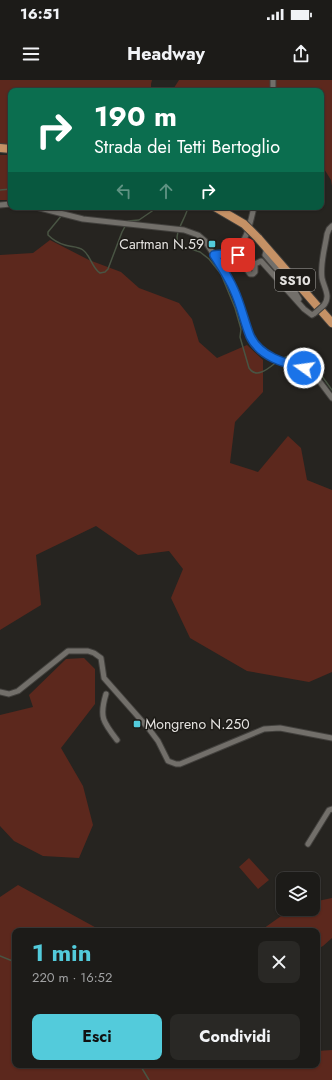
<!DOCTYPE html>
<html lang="it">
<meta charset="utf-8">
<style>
:root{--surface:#1c1b18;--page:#292825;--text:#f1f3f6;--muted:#a0a1a2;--line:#3a3937;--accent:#53cbdb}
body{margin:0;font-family:Jost,sans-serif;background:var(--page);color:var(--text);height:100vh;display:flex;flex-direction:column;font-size:15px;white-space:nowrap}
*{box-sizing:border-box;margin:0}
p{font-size:13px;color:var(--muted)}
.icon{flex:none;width:22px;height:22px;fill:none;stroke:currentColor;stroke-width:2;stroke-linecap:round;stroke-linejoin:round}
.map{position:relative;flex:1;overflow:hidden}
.panel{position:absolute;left:12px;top:848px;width:308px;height:140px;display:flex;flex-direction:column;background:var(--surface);border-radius:8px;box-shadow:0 1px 3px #0004,0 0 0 1px var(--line)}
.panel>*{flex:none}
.banner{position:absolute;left:8px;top:8px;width:316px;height:122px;border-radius:8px;box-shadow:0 1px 3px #0004,0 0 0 1px var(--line);background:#0b6e4f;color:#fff;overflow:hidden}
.fabs{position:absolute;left:276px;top:792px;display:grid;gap:8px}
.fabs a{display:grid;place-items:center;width:44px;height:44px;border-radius:8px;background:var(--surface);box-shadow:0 1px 3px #0004,0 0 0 1px var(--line);font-size:20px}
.pin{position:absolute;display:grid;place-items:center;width:34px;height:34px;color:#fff;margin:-17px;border-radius:8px;box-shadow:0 2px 6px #0006}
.me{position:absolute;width:44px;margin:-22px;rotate:284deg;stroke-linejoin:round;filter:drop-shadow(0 0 3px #0008)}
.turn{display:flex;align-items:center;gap:14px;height:84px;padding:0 20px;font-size:18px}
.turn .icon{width:52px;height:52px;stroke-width:2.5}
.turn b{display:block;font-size:28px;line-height:34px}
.lanes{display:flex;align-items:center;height:38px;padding:0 20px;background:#0003;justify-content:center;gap:20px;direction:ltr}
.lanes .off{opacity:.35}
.round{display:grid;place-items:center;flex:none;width:42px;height:42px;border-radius:8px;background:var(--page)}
.summary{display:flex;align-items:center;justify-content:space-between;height:68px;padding:0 20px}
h1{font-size:24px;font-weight:700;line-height:30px;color:var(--accent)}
.primary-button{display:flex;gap:8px;margin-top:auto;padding:8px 20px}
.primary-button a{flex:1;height:46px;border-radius:8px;background:var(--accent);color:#111;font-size:16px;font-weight:700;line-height:46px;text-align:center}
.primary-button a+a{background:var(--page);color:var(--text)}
.status{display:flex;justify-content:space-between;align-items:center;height:28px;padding:0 20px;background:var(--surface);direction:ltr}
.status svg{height:11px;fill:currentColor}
header{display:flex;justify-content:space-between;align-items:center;height:52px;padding:0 20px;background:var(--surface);font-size:18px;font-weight:700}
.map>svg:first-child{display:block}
.green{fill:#5c281d}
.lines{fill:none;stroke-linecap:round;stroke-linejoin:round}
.stream{stroke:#495443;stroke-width:1.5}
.street-casing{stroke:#42403d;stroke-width:7}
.primary-casing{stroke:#42403d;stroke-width:10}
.street{stroke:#726f6a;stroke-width:5}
.primary{stroke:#c59165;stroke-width:8}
.street-bridge-casing{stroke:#42403d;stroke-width:7;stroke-linecap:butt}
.primary-bridge-casing{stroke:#42403d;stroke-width:10;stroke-linecap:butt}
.street-bridge{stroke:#726f6a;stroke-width:5}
.primary-bridge{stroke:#c59165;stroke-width:8}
.route-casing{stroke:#114b97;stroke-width:10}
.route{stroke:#1a73e8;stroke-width:7}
.poi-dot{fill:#53cbdb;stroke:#1d1b17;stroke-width:1.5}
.labels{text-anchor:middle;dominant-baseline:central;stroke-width:3;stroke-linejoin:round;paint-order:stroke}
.shield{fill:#1d1b17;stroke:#a9a7a4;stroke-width:1}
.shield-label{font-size:13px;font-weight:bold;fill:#e5e3e0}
.poi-label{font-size:14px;fill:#e5e3e0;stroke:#1d1b17;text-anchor:end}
</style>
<div class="status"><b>16:51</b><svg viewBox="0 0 49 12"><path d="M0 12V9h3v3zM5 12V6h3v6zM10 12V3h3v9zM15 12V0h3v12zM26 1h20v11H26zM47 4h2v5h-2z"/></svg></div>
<header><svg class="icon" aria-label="menu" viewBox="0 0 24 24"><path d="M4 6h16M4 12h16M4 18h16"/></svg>Headway<svg class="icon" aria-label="share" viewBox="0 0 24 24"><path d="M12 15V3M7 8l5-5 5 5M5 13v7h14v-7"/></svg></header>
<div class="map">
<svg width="332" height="1000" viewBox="0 0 332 1000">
<rect width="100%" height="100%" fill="#262420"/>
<path class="green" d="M 0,0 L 152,0 L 151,4 L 151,11 L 11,11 L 11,60 L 7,65 L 0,65 Z
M 179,0 L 332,0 L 332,106 L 331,100 L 321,84 L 321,11 L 172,11 Z
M 0,75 L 11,75 L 11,120 L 0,120 Z
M 50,160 L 89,180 L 121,192 L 139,208 L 179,223 L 192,239 L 199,262 L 217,278 L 247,265 L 263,280 L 263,312 L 235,342 L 230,383 L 258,392 L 288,356 L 301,368 L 307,400 L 332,410 L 332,592 L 309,602 L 247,591 L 190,558 L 171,518 L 183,489 L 169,471 L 138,475 L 96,446 L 36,475 L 41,525 L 0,550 L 0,175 L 33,173 Z
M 84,578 L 95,589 L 95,624 L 61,668 L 83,706 L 93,745 L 79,778 L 43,776 L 14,761 L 0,746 L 0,635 L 33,627 L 29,615 L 66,579 Z
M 249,778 L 269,800 L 258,809 L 239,787 Z
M 18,805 L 102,851 L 15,851 L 15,985 L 317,985 L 317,971 L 332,970 L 332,1000 L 0,1000 L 0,817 Z
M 332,818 L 332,858 L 323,866 L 317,869 L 317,851 L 260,851 L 291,829 L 313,829 L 313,822 Z"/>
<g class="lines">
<path class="stream" d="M 0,110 L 11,109
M 188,127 C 186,139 172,154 179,165 L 200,172 L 209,179 L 221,194 L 235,228 L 241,249 L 240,257 L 249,288 C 257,300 270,287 278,281
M 63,132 L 64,127
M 62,135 L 48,152 L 48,155 C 53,160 58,163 65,165 C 71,167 78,166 83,170 C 91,176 92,188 100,193 L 105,192 L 108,189 L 122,152 L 128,141 L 139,140 L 158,127
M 281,279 C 305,266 320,294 332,310
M 0,876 L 15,882
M 140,985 L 149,1000"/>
<defs>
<path id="street" d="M 273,0 L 273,11
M 0,125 L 11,124
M 36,127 L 83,139 L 184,150 L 198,155 L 205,161 L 214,175 L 234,210 L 250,256 L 256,265 L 267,275 L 284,283 L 304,289 L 317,298 L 332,318
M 267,168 L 265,175 L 292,207 L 299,219
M 233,173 C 247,162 250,144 254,127
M 214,175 C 239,170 237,176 250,194 L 253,194 L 255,192 L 255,184 L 261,181 L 304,229 L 312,235 L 315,233
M 324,225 C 331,216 324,208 322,198 C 320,183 325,168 327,154 L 329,149 L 332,146
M 0,612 L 9,614 L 18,611 L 68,571 L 88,571 L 94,573 L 101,578 L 104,598 L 149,649 L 158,661 L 168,681 L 176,684 L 180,684 L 264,649 L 280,648 L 332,658
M 106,614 C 99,637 103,642 117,660
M 308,764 L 329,730 L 332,729"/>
<path id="primary" d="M 0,68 L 11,69
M 258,158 L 332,243"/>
</defs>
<use href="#street" class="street-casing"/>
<use href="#primary" class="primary-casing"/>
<use href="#street" class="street"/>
<use href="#primary" class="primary"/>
<defs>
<path id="street-bridge" d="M 315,233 L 324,225"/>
<path id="primary-bridge" d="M 215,127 L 244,144 L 258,158"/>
</defs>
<use href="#street-bridge" class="street-bridge-casing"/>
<use href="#primary-bridge" class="primary-bridge-casing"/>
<use href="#street-bridge" class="street-bridge"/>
<use href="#primary-bridge" class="primary-bridge"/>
</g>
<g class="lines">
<defs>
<path id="route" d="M 238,175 L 232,173 L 214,175 C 221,186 229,198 234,210 C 241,225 244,241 250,256 C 260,277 284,283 304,288"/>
</defs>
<use href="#route" class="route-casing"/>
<use href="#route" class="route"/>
</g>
<g class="poi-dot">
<rect x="208" y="160" width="8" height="8" rx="2"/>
<rect x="133" y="640" width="8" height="8" rx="2"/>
</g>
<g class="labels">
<rect class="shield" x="275" y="189" width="40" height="22" rx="3"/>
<g class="shield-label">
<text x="295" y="200">SS10</text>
</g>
<g class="poi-label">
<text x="204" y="164">Cartman N.59</text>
<text x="145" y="644" text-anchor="start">Mongreno N.250</text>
</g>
</g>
</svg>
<div class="fabs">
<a><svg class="icon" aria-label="layers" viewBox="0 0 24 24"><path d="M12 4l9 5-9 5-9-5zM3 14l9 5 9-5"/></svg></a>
</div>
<div class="pin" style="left:238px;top:175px;background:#d93025"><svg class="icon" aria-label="arrive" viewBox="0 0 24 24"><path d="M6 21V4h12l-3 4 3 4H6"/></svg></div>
<svg class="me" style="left:304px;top:288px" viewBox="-20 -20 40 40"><circle r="17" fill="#1a73e8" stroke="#fff" stroke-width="3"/><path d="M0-11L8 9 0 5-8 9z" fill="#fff"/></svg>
<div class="banner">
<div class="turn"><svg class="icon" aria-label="right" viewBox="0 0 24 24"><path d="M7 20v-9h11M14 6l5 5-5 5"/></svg><div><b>190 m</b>Strada dei Tetti Bertoglio</div></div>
<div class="lanes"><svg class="icon off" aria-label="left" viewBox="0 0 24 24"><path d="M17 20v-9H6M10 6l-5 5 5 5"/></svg><svg class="icon off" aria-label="ahead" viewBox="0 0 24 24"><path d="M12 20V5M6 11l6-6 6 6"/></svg><svg class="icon" aria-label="right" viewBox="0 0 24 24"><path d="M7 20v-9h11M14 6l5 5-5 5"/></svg></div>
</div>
<section class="panel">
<div class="summary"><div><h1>1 min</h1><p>220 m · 16:52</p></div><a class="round"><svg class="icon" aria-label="close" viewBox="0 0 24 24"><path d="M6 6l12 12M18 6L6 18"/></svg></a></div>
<div class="primary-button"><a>Esci</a><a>Condividi</a></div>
</section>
</div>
